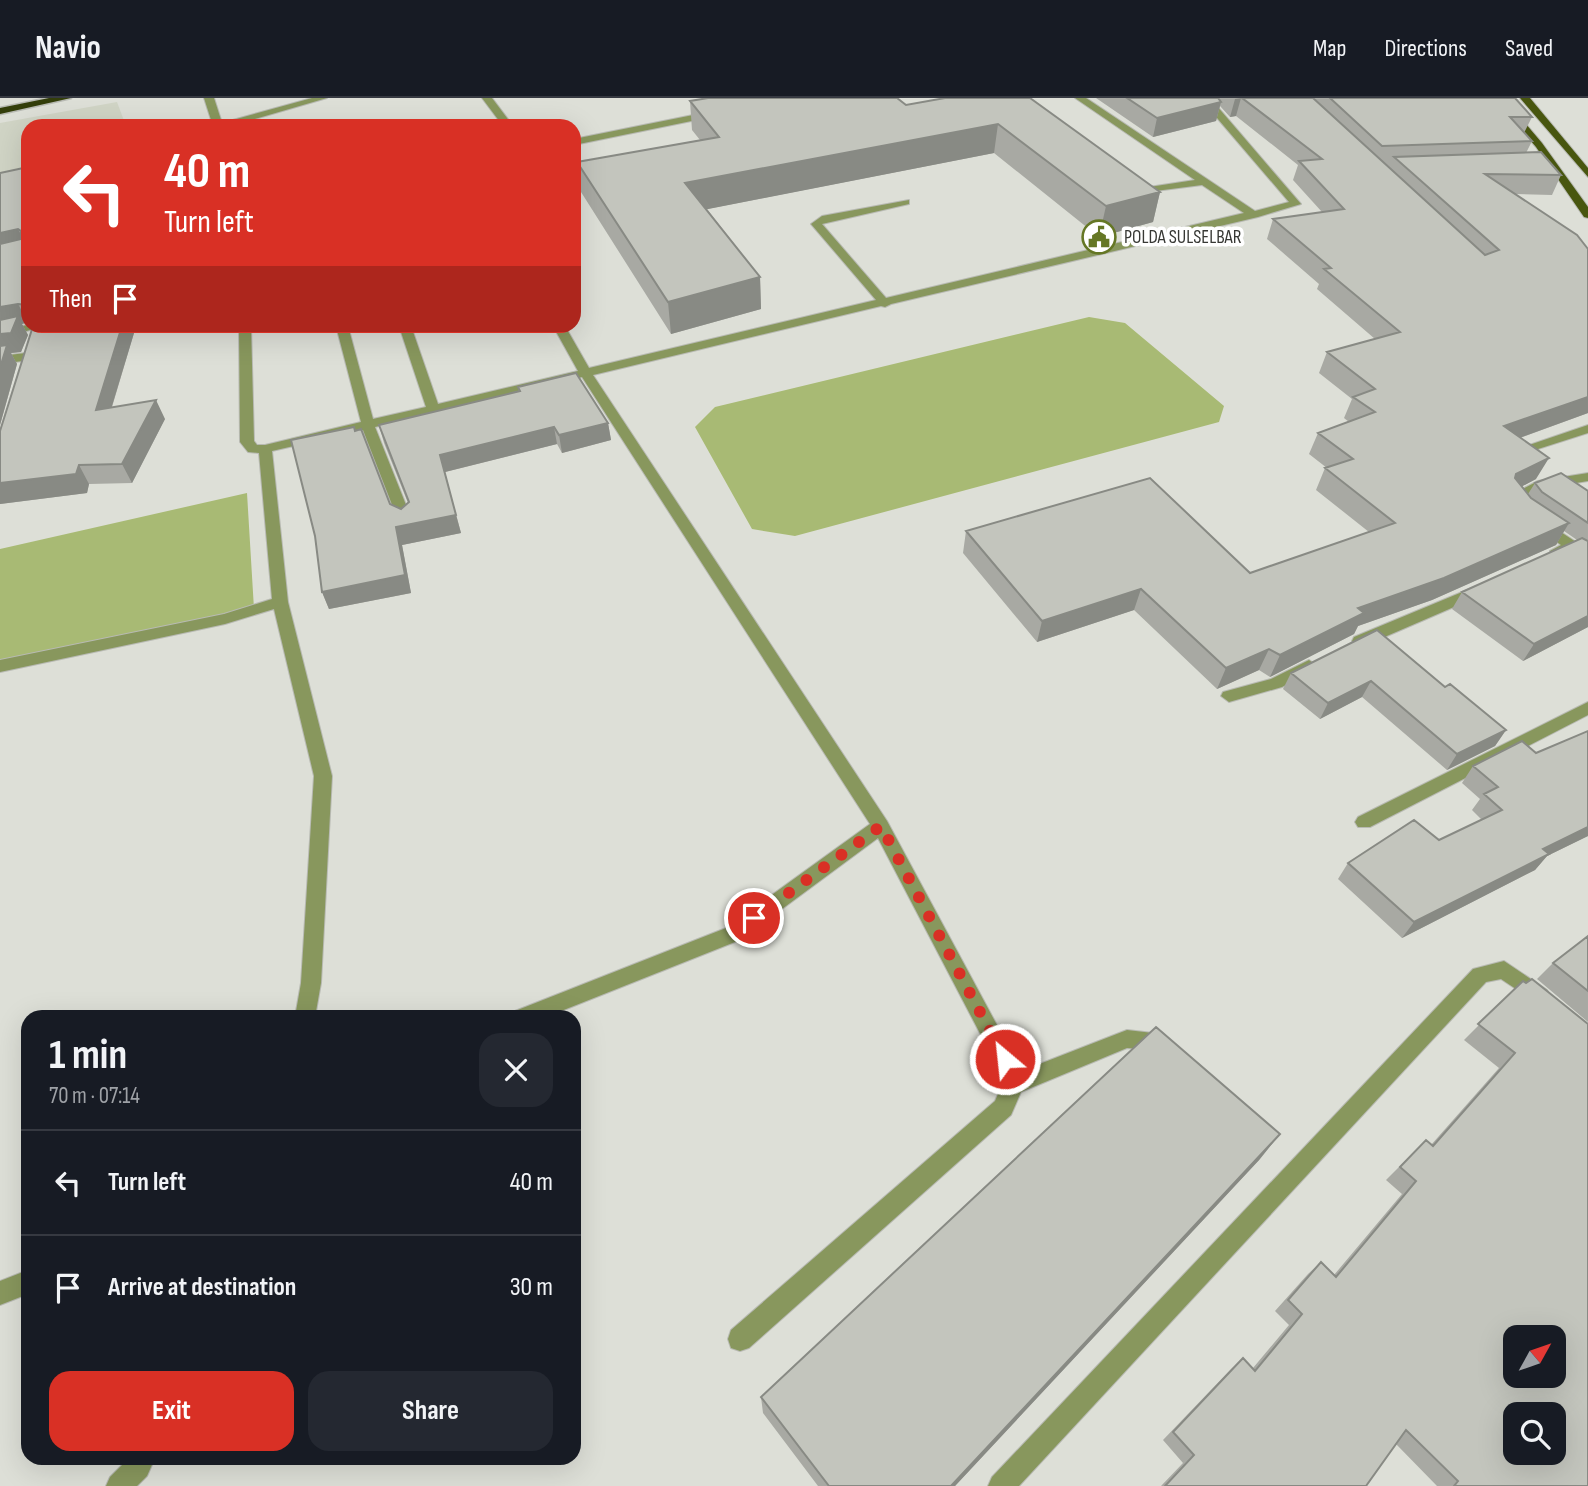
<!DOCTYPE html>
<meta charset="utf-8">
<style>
:root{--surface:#171b24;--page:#242831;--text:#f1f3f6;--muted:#9ea1a6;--line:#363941;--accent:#d93025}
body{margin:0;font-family:"Sofia Sans Condensed",sans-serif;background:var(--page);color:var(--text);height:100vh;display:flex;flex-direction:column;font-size:26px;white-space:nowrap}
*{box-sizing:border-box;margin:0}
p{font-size:23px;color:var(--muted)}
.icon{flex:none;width:38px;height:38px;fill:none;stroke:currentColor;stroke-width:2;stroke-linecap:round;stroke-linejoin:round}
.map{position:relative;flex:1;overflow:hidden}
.drawer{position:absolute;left:21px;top:912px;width:560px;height:455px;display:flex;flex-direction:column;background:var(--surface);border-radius:21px;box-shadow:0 7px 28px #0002}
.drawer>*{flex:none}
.guide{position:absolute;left:21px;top:21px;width:560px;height:214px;border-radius:21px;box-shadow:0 7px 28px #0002;background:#d93025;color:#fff;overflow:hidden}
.needle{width:46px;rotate:50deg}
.tools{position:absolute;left:1503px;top:1227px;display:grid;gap:14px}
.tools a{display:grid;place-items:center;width:63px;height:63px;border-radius:14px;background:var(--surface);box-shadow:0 7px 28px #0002;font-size:35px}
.pin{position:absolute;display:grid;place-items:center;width:60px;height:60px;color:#fff;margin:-30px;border:4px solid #fff;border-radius:50%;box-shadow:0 2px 7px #0007}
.me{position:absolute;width:77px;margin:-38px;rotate:332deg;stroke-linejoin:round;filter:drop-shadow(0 0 5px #0008)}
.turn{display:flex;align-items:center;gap:24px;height:147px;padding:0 28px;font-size:32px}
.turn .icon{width:91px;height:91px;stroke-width:2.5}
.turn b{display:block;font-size:49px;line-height:60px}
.then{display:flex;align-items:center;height:66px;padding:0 28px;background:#0003;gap:14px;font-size:26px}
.round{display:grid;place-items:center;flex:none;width:74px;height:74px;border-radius:21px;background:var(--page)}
.summary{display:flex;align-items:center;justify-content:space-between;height:119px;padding:0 28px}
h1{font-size:42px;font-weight:700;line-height:52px}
.action{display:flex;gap:14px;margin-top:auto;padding:14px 28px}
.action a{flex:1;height:80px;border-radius:21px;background:var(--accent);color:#fff;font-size:28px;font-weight:700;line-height:80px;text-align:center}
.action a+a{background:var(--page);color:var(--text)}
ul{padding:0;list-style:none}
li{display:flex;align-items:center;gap:21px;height:105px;padding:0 28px;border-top:2px solid var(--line)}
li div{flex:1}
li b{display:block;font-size:26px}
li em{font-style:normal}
header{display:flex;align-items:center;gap:42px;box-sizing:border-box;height:98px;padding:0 35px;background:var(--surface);border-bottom:2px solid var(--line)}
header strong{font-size:33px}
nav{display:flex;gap:38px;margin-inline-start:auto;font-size:24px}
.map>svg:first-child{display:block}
.built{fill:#d0d4c5}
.green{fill:#a8ba74}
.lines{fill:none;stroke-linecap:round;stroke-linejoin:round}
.minor-casing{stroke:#b8bab3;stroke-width:2}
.major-casing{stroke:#b8bab3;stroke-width:2}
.highway-casing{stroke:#b8bab3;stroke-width:3}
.minor{fill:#88975d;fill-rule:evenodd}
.major{fill:#48560f;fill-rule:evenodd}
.highway{fill:#333e0a;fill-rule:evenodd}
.wall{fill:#a8a9a3}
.shaded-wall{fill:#888a84}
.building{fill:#c3c5bd;stroke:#888a84;stroke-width:2;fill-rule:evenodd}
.route{stroke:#d93025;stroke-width:12;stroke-dasharray:0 21.6}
.labels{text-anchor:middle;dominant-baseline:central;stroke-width:7;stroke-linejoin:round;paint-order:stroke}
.far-poi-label{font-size:19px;fill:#373834;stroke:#fff;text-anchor:start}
</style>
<header>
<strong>Navio</strong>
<nav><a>Map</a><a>Directions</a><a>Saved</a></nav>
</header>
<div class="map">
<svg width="1588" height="1388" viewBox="0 0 1588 1388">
<rect width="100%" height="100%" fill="#dddfd7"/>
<path class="built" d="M 117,4 L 126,28 L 28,28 L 28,110 L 0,117 L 0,25 Z"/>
<path class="green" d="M 1089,219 L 1125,225 L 1224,308 L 1219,324 L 795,438 L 752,431 L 695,329 L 715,309 Z
M 247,395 L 254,511 L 0,562 L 0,451 Z"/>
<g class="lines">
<defs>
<path id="minor" d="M 204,0 L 214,0 L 222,25 L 312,0 L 327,0 L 231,28 L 213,28 Z
M 482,0 L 492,0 L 513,28 L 503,28 Z
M 1075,0 L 1086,0 L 1255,113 L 1289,104 L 1200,0 L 1210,0 L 1301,106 L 1258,119 L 891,206 L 885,209 L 881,208 L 593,277 L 887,723 L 1012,955 L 1019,974 L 1127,932 L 1153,935 L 1169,946 L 1172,953 L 1169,960 L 1162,962 L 1142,951 L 1127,950 L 1021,994 L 1011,1017 L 749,1250 L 740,1253 L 731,1250 L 728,1241 L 731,1232 L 995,1003 L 1002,987 L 995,964 L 878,740 L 740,842 L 546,919 L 512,919 L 515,913 L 726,830 L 870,726 L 582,279 L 375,329 L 412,422 L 405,426 L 398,422 L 363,332 L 272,353 L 288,504 L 332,678 L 321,885 L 315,919 L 295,919 L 301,885 L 314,678 L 274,511 L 225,526 L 0,574 L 0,562 L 224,516 L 272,501 L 259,355 L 248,354 L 240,344 L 239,228 L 251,228 L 254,343 L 257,347 L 265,347 L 361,324 L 336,228 L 348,228 L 373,321 L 426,309 L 399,228 L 411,228 L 438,306 L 578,273 L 553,228 L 565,228 L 589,270 L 876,202 L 811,126 L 822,118 L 909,102 L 909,106 L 822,126 L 886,200 L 1244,115 L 1202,87 L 1132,96 L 1131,94 L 1136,91 L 1195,82 Z
M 713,13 L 716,14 L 716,18 L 574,47 L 574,41 Z
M 28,227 L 45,228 L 0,240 L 0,232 Z
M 26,255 L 32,259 L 30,262 L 0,266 L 0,258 Z
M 1588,327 L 1588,335 L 1513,359 L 1506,355 Z
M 1588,375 L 1588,383 L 1546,390 L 1520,402 L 1523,407 L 1521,410 L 1511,410 L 1505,400 L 1538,383 Z
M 1541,421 L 1576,444 L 1576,450 L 1560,459 L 1550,459 L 1550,453 L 1561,447 L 1536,429 L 1536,423 Z
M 1479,487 L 1484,488 L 1487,492 L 1484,496 L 1366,547 L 1360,548 L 1352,543 L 1354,539 Z
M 1309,562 L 1317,568 L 1315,572 L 1282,589 L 1229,604 L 1221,598 L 1223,594 L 1271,581 Z
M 1588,604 L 1588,617 L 1370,729 L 1358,729 L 1355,724 L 1358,719 Z
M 1504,863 L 1547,892 L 1550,898 L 1547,904 L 1540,907 L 1501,881 L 1486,884 L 1019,1388 L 988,1388 L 992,1379 L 1473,871 Z
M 28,1172 L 28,1196 L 0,1207 L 0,1183 Z
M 129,1360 L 155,1360 L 147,1378 L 137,1388 L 106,1388 L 110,1379 Z"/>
<path id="major" d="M 1494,0 L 1504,0 L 1542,45 L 1588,109 L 1588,120 L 1584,119 L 1536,49 Z
M 1520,0 L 1530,0 L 1588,70 L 1588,79 Z"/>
<path id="highway" d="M 49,0 L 71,0 L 0,16 L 0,10 Z"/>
</defs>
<use href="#minor" class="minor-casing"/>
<use href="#major" class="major-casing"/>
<use href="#highway" class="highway-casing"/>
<use href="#minor" class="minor"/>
<use href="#major" class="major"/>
<use href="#highway" class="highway"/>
</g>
<path class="wall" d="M 945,0 L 1160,94 L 1153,124 L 1099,139 L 994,55 L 707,111 L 760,179 L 761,211 L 671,236 L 581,94 L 577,64 L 700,42 L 692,32 L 690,3 L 906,7 Z
M 1096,0 L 1515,0 L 1532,19 L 1524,35 L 1532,43 L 1526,55 L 1561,77 L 1552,97 L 1515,96 L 1588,315 L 1520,340 L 1536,381 L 1522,388 L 1528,396 L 1535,385 L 1588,393 L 1588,529 L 1523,563 L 1452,511 L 1462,494 L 1577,442 L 1564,433 L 1556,447 L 1432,502 L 1358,528 L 1354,536 L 1270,579 L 1259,572 L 1217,591 L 1134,512 L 1037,544 L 963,455 L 966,433 L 1250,475 L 1369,434 L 1316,392 L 1325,370 L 1327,370 L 1309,356 L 1318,335 L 1349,324 L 1344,320 L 1352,301 L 1319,275 L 1327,254 L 1375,241 L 1317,191 L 1319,186 L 1267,141 L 1273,121 L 1322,114 L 1293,82 L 1298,67 L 1236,18 L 1230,19 L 1220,8 L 1216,23 L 1153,39 Z
M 28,69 L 28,224 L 22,226 L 28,237 L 21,254 L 11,255 L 17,266 L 0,327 L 0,75 Z
M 33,228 L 140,228 L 139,235 L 134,235 L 112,309 L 165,321 L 132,385 L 89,386 L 87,395 L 0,406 L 0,333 Z
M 518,289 L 608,325 L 611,342 L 562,355 L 557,346 L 445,374 L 461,435 L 402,447 L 411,495 L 329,511 L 322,494 L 390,406 L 401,411 L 408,405 L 384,345 L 379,327 L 519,294 Z
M 1291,575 L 1445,589 L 1506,632 L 1495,648 L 1447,672 L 1362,599 L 1320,621 L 1283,591 Z
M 1588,633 L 1588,738 L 1547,758 L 1535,772 L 1402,840 L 1338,781 L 1348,765 L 1439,742 L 1482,722 L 1472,712 L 1480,701 L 1462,685 L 1473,668 L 1536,655 Z
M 1588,838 L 1588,924 L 1537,881 L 1553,865 Z
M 1523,883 L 1588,1388 L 1437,1388 L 1396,1346 L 1366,1388 L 1161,1388 L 1183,1365 L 1163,1342 L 1232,1270 L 1243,1260 L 1253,1270 L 1289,1227 L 1275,1213 L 1308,1176 L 1321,1164 L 1334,1177 L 1402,1096 L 1386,1082 L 1426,1042 L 1431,1047 L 1499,970 L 1464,942 Z
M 1260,1061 L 955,1388 L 818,1388 L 763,1315 L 761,1299 Z"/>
<path class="shaded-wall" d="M 1241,0 L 1236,18 L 1230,19 L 1235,1 Z
M 1221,4 L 1216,23 L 1153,39 L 1157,20 Z
M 998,26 L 994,55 L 688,115 L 685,85 Z
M 1160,94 L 1153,124 L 1099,139 L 1106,108 Z
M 18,131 L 27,148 L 0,155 L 0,135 Z
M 760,179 L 761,211 L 671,236 L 668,204 Z
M 18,206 L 28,224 L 22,226 L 28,237 L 21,254 L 11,255 L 17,266 L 0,327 L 0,209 Z
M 122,228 L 140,228 L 139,235 L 134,235 L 105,331 L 96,312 Z
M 1588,299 L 1588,315 L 1492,350 L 1504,328 Z
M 156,302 L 165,321 L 132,385 L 122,366 Z
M 608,325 L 611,342 L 562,355 L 559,337 Z
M 554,329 L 557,346 L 445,374 L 440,357 Z
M 1549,360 L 1536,381 L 1504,398 L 1516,376 Z
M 79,367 L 89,386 L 87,395 L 0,406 L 0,385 Z
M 456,417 L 461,435 L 402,447 L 411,495 L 329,511 L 322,494 L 396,429 Z
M 1569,425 L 1556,447 L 1432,502 L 1358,528 L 1354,536 L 1270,579 L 1280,557 L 1358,510 Z
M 1141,491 L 1134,512 L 1037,544 L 1042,523 Z
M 1588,518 L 1588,529 L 1523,563 L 1534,546 Z
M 1269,551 L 1259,572 L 1217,591 L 1226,570 Z
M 1371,583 L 1362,599 L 1320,621 L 1328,605 Z
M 1506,632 L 1495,648 L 1447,672 L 1457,656 Z
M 1588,729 L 1588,738 L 1547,758 L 1535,772 L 1402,840 L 1414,824 L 1543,751 Z
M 1280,1036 L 1260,1061 L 955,1388 L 951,1388 Z"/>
<path class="building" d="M 708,0 L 897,0 L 906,7 L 945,0 L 1030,0 L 1160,94 L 1106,108 L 998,26 L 685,85 L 760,179 L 668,204 L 577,64 L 719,39 L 690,3 Z
M 1127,0 L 1218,0 L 1221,4 L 1157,20 Z
M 1242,0 L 1313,0 L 1485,157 L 1499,152 L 1394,59 L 1541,54 L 1561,77 L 1485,76 L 1577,137 L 1588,151 L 1588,299 L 1504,328 L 1549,360 L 1516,376 L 1515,380 L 1531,400 L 1569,425 L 1444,480 L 1358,510 L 1364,515 L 1280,557 L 1269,551 L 1226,570 L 1141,491 L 1042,523 L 966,433 L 1150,380 L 1250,475 L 1395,425 L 1325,370 L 1353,361 L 1318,335 L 1375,314 L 1353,299 L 1375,291 L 1327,254 L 1400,234 L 1324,171 L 1331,170 L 1273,121 L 1344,111 L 1299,63 L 1322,61 Z
M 1330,0 L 1515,0 L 1532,19 L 1510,19 L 1532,43 L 1382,48 Z
M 28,69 L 28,207 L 18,206 L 0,209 L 0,146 L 21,141 L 21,133 L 18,131 L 0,135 L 0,75 Z
M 18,218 L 11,235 L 0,236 L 0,222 Z
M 33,228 L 122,228 L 96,312 L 156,302 L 122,366 L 79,367 L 76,376 L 0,385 L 0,333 Z
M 7,247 L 0,270 L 0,248 Z
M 576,275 L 608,325 L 559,337 L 554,329 L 440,357 L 456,417 L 396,429 L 405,477 L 322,494 L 315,438 L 291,342 L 354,329 L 355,333 L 361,331 L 390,406 L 401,411 L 409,404 L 379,327 L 520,293 L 518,289 Z
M 1561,375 L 1588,393 L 1588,425 L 1542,394 L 1535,385 Z
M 1582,440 L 1588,443 L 1588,518 L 1534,546 L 1462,494 Z
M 1377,532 L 1445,589 L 1450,586 L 1506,632 L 1457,656 L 1371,583 L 1328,605 L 1291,575 Z
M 1588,633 L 1588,729 L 1543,751 L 1549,756 L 1414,824 L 1348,765 L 1414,722 L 1439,742 L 1502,712 L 1484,696 L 1498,689 L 1473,668 L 1522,643 L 1536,655 Z
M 1588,838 L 1588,893 L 1553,865 Z
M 1532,881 L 1588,926 L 1588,1388 L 1454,1388 L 1458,1383 L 1406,1332 L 1366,1388 L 1165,1388 L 1194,1357 L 1173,1334 L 1243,1260 L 1255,1273 L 1302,1216 L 1288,1202 L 1321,1164 L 1336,1179 L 1416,1083 L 1400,1069 L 1426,1042 L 1433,1048 L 1515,955 L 1478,926 L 1523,883 L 1526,885 ZM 1516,1239 L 1554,1239 L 1554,1278 L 1516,1278 ZM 1516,1316 L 1554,1316 L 1554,1354 L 1516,1354 Z
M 1156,929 L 1280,1036 L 951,1388 L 829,1388 L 761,1299 Z"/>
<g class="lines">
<path class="route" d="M 754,820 L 881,728 L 1005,961"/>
</g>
<defs>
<symbol id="civic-ring" viewBox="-11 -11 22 22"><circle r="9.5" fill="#fff" stroke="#657725" stroke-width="1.5"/><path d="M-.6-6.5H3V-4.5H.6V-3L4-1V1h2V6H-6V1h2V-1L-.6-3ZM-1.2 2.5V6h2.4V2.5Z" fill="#657725"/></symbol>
</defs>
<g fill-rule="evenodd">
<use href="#civic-ring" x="1080" y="120" width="38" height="38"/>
</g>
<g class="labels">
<g class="far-poi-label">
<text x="1124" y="139">POLDA SULSELBAR</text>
</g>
</g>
</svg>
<div class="tools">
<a><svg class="needle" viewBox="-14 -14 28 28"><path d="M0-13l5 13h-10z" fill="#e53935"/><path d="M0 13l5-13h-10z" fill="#9ea1a6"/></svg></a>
<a><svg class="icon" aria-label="search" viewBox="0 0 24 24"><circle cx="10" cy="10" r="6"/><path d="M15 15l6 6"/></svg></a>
</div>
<div class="pin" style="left:754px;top:820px;background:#d93025"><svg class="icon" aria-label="arrive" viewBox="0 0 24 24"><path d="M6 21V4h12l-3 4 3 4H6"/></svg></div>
<svg class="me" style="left:1005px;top:961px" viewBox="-20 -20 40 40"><circle r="17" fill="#d93025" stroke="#fff" stroke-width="3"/><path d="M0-11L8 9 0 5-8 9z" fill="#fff"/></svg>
<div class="guide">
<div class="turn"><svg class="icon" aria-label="left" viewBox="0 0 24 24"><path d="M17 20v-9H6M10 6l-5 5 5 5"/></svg><div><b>40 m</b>Turn left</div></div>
<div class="then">Then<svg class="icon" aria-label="arrive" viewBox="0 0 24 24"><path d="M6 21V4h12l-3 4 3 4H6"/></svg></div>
</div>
<section class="drawer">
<div class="summary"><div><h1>1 min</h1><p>70 m · 07:14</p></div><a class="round"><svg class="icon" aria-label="close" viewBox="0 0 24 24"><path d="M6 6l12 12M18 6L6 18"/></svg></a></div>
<ul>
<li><svg class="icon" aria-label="left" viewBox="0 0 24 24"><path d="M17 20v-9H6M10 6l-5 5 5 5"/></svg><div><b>Turn left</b></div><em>40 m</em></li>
<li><svg class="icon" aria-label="arrive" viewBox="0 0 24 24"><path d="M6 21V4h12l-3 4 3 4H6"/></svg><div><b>Arrive at destination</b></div><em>30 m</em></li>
</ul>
<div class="action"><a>Exit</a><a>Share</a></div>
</section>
</div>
